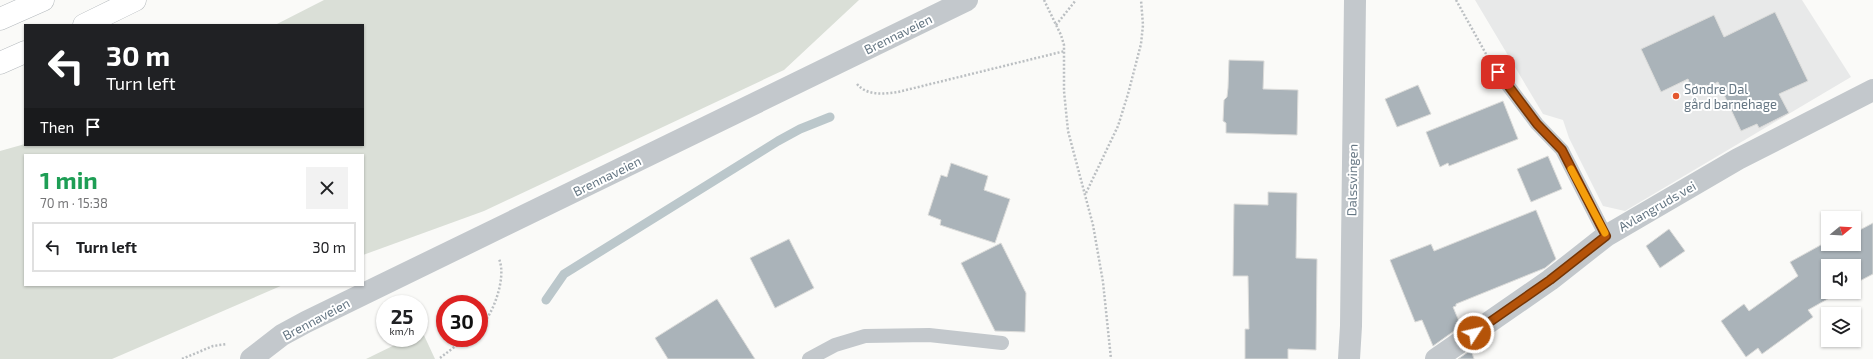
<!DOCTYPE html>
<meta charset="utf-8">
<style>
:root{--surface:#fff;--page:#f2f2f2;--text:#202124;--muted:#757577;--line:#e0e0e0}
body{margin:0;font-family:"Exo 2",sans-serif;background:var(--page);color:var(--text);height:100vh;display:flex;flex-direction:column;font-size:15px;white-space:nowrap}
*{box-sizing:border-box;margin:0}
p{font-size:13px;color:var(--muted)}
.icon{flex:none;width:22px;height:22px;fill:none;stroke:currentColor;stroke-width:2;stroke-linecap:round;stroke-linejoin:round}
.map{position:relative;flex:1;overflow:hidden}
.sheet{position:absolute;left:24px;top:154px;width:340px;height:132px;display:flex;flex-direction:column;background:var(--surface);border-radius:0px;box-shadow:0 1px 3px #0004}
.sheet>*{flex:none}
.guide{position:absolute;left:24px;top:24px;width:340px;height:122px;border-radius:0px;box-shadow:0 1px 3px #0004;background:#202124;color:#fff;overflow:hidden}
.needle{width:26px;rotate:72deg}
.controls{position:absolute;left:1821px;top:211px;display:grid;gap:8px}
.controls a{display:grid;place-items:center;width:40px;height:40px;border-radius:0px;background:var(--surface);box-shadow:0 1px 3px #0004;font-size:20px}
.speed{position:absolute;left:376px;top:295px;display:flex;gap:8px;font-size:20px;font-weight:700;text-align:center}
.speed>*{display:grid;place-content:center;width:52px;height:52px;border-radius:50%;background:var(--surface);box-shadow:0 1px 3px #0004;line-height:1}
.speed small{font-size:10px;font-weight:400}
.speed .limit{border:6px solid #d22;background:#fff;color:#111}
.pin{position:absolute;display:grid;place-items:center;width:34px;height:34px;color:#fff;margin:-17px;border-radius:8px;box-shadow:0 2px 6px #0006}
.me{position:absolute;width:44px;margin:-22px;rotate:55deg;stroke-linejoin:round;filter:drop-shadow(0 0 3px #0008)}
.turn{display:flex;align-items:center;gap:14px;height:84px;padding:0 16px;font-size:18px}
.turn .icon{width:52px;height:52px;stroke-width:2.5}
.turn b{display:block;font-size:28px;line-height:34px}
.then{display:flex;align-items:center;height:38px;padding:0 16px;background:#0003;gap:8px;font-size:15px}
.round{display:grid;place-items:center;flex:none;width:42px;height:42px;border-radius:0px;background:var(--page)}
.headline{display:flex;align-items:center;justify-content:space-between;height:68px;padding:0 16px}
h1{font-size:24px;font-weight:700;line-height:30px;color:#1e9e55}
ul{padding:0;list-style:none}
li{display:flex;align-items:center;gap:12px;height:50px;margin:0 8px 6px;padding:0 8px;border:2px solid var(--line);border-radius:0px}
li div{flex:1}
li b{display:block;font-size:15px}
li em{font-style:normal}
.map>svg:first-child{display:block}
.built{fill:#e8e9e9}
.green{fill:#dadfd7}
.lines{fill:none;stroke-linecap:round;stroke-linejoin:round}
.stream{stroke:#bbc7cb;stroke-width:9}
.building{fill:#aab3b9;stroke:#dcdcda}
.trunk-casing{stroke:#b4b9bd;stroke-width:23}
.path{stroke:#bbbfc2;stroke-width:2.5;stroke-dasharray:2 2;stroke-linecap:butt}
.service{stroke:#c3c8cc;stroke-width:14}
.minor{stroke:#c3c8cc;stroke-width:22}
.tertiary{stroke:#c3c8cc;stroke-width:22}
.trunk{stroke:#fff;stroke-width:22}
.route-casing{stroke:#753606;stroke-width:10}
.route{stroke:#b45309;stroke-width:7}
.slow{stroke:#f59e0b;stroke-width:7}
.poi-dot{fill:#e4572e;stroke:#fff;stroke-width:1.5}
.labels{text-anchor:middle;dominant-baseline:central;stroke-width:4;stroke-linejoin:round;paint-order:stroke}
.street-label{font-size:13px;fill:#657683;stroke:#fff}
.poi-label{font-size:13px;fill:#657683;stroke:#fff;text-anchor:start}
</style>
<div class="map">
<svg width="1873" height="359" viewBox="0 0 1873 359">
<rect width="100%" height="100%" fill="#fafaf8"/>
<path class="built" d="M 1475,0 L 1802,0 L 1851,77 L 1625,211 L 1603,206 L 1569,138 L 1563,120 L 1543,114 Z"/>
<path class="green" d="M 324,0 L 859,0 L 784,70 L 484,211 L 363,255 L 363,155 L 25,155 L 25,285 L 283,285 L 112,359 L 0,359 L 0,151 L 25,144 L 363,145 L 363,25 L 275,25 Z
M 422,331 L 435,359 L 366,359 L 409,338 L 419,338 L 419,333 Z"/>
<g class="lines">
<path class="stream" d="M 546,300 L 564,274 L 778,141 L 800,129 L 830,117"/>
</g>
<path class="building" d="M 1775,12 L 1808,81 L 1779,94 L 1789,113 L 1759,128 L 1757,124 L 1741,131 L 1718,82 L 1708,87 L 1707,85 L 1693,92 L 1688,79 L 1661,92 L 1641,49 L 1714,15 L 1724,37 Z
M 1229,60 L 1264,61 L 1263,89 L 1298,90 L 1297,135 L 1226,133 L 1226,123 L 1223,121 L 1224,100 L 1227,97 L 1228,88 Z
M 1418,85 L 1431,114 L 1397,127 L 1385,99 Z
M 1503,101 L 1518,139 L 1449,166 L 1448,163 L 1440,167 L 1426,132 Z
M 1548,156 L 1562,189 L 1531,202 L 1517,169 Z
M 951,163 L 988,176 L 984,190 L 1010,199 L 995,243 L 940,225 L 941,220 L 928,215 L 941,175 L 947,177 Z
M 1268,192 L 1297,193 L 1296,258 L 1317,259 L 1316,350 L 1288,349 L 1288,359 L 1245,359 L 1245,329 L 1249,329 L 1248,276 L 1233,276 L 1234,204 L 1268,205 Z
M 1536,210 L 1556,259 L 1545,268 L 1456,304 L 1456,306 L 1453,307 L 1461,326 L 1433,346 L 1422,320 L 1415,322 L 1390,260 L 1431,244 L 1434,251 Z
M 1873,223 L 1873,274 L 1854,284 L 1854,266 L 1828,266 L 1828,292 L 1840,292 L 1808,310 L 1813,317 L 1762,354 L 1758,348 L 1746,357 L 1721,321 L 1744,304 L 1749,311 L 1798,276 L 1790,262 L 1828,241 L 1828,248 L 1834,244 L 1854,244 L 1854,233 Z
M 1669,229 L 1685,251 L 1660,268 L 1646,246 Z
M 789,239 L 814,288 L 775,308 L 750,258 Z
M 1001,243 L 1026,293 L 1025,332 L 995,331 L 961,263 Z
M 717,299 L 755,359 L 668,359 L 655,338 Z
M 1471,350 L 1474,359 L 1458,359 Z"/>
<g class="lines">
<defs>
<path id="trunk" d="M 0,19 L 43,0
M 84,25 L 135,0
M 0,63 L 25,52"/>
</defs>
<use href="#trunk" class="trunk-casing"/>
<path class="path" d="M 1044,0 L 1061,35 L 1064,45 L 1064,91 L 1068,131 L 1093,225 L 1103,282 L 1111,359
M 1456,0 L 1486,54
M 1056,25 L 1076,0
M 857,84 C 867,96 884,94 898,92 L 1065,51
M 1086,193 L 1118,126 L 1128,94 L 1141,44 L 1143,25 L 1141,0
M 479,328 C 493,316 507,277 499,259
M 440,358 L 466,338
M 182,359 L 213,346 L 227,344"/>
<path class="service" d="M 1498,72 L 1537,124 L 1562,150 L 1606,236
M 809,359 L 835,345 L 865,336 L 929,335 L 1002,343"/>
<path class="minor" d="M 1349,359 L 1351,326 L 1355,0
M 1436,359 L 1550,280 L 1606,236 L 1738,159 L 1873,90"/>
<path class="tertiary" d="M 251,359 L 282,335 L 306,322 L 967,0"/>
<use href="#trunk" class="trunk"/>
</g>
<g class="lines">
<defs>
<path id="route" d="M 1474,333 L 1550,280 L 1606,236 L 1562,150 L 1537,124 L 1498,72"/>
</defs>
<use href="#route" class="route-casing"/>
<use href="#route" class="route"/>
<path class="slow" d="M 1571,169 L 1605,233"/>
</g>
<circle class="poi-dot" cx="1676" cy="96" r="4"/>
<g class="labels">
<g class="street-label">
<text transform="translate(898 34) rotate(-26)">Brennaveien</text>
<text transform="translate(607 176) rotate(-26)">Brennaveien</text>
<text transform="translate(1352 180) rotate(-89)">Dalssvingen</text>
<text transform="translate(1657 206) rotate(-30)">Avlangruds vei</text>
<text transform="translate(316 319) rotate(-28)">Brennaveien</text>
</g>
<g class="poi-label">
<text x="1684" y="89">Søndre Dal<tspan x="1684" dy="15">gård barnehage</tspan></text>
</g>
</g>
</svg>
<div class="controls">
<a><svg class="needle" viewBox="-14 -14 28 28"><path d="M0-13l5 13h-10z" fill="#e53935"/><path d="M0 13l5-13h-10z" fill="#757577"/></svg></a>
<a><svg class="icon" aria-label="sound" viewBox="0 0 24 24"><path d="M4 9h4l5-4v14l-5-4H4zM17 9q2 3 0 6"/></svg></a>
<a><svg class="icon" aria-label="layers" viewBox="0 0 24 24"><path d="M12 4l9 5-9 5-9-5zM3 14l9 5 9-5"/></svg></a>
</div>
<div class="speed"><div>25<small>km/h</small></div><div class="limit">30</div></div>
<div class="pin" style="left:1498px;top:72px;background:#d93025"><svg class="icon" aria-label="arrive" viewBox="0 0 24 24"><path d="M6 21V4h12l-3 4 3 4H6"/></svg></div>
<svg class="me" style="left:1474px;top:333px" viewBox="-20 -20 40 40"><circle r="17" fill="#b45309" stroke="#fff" stroke-width="3"/><path d="M0-11L8 9 0 5-8 9z" fill="#fff"/></svg>
<div class="guide">
<div class="turn"><svg class="icon" aria-label="left" viewBox="0 0 24 24"><path d="M17 20v-9H6M10 6l-5 5 5 5"/></svg><div><b>30 m</b>Turn left</div></div>
<div class="then">Then<svg class="icon" aria-label="arrive" viewBox="0 0 24 24"><path d="M6 21V4h12l-3 4 3 4H6"/></svg></div>
</div>
<section class="sheet">
<div class="headline"><div><h1>1 min</h1><p>70 m · 15:38</p></div><a class="round"><svg class="icon" aria-label="close" viewBox="0 0 24 24"><path d="M6 6l12 12M18 6L6 18"/></svg></a></div>
<ul>
<li><svg class="icon" aria-label="left" viewBox="0 0 24 24"><path d="M17 20v-9H6M10 6l-5 5 5 5"/></svg><div><b>Turn left</b></div><em>30 m</em></li>
</ul>
</section>
</div>
